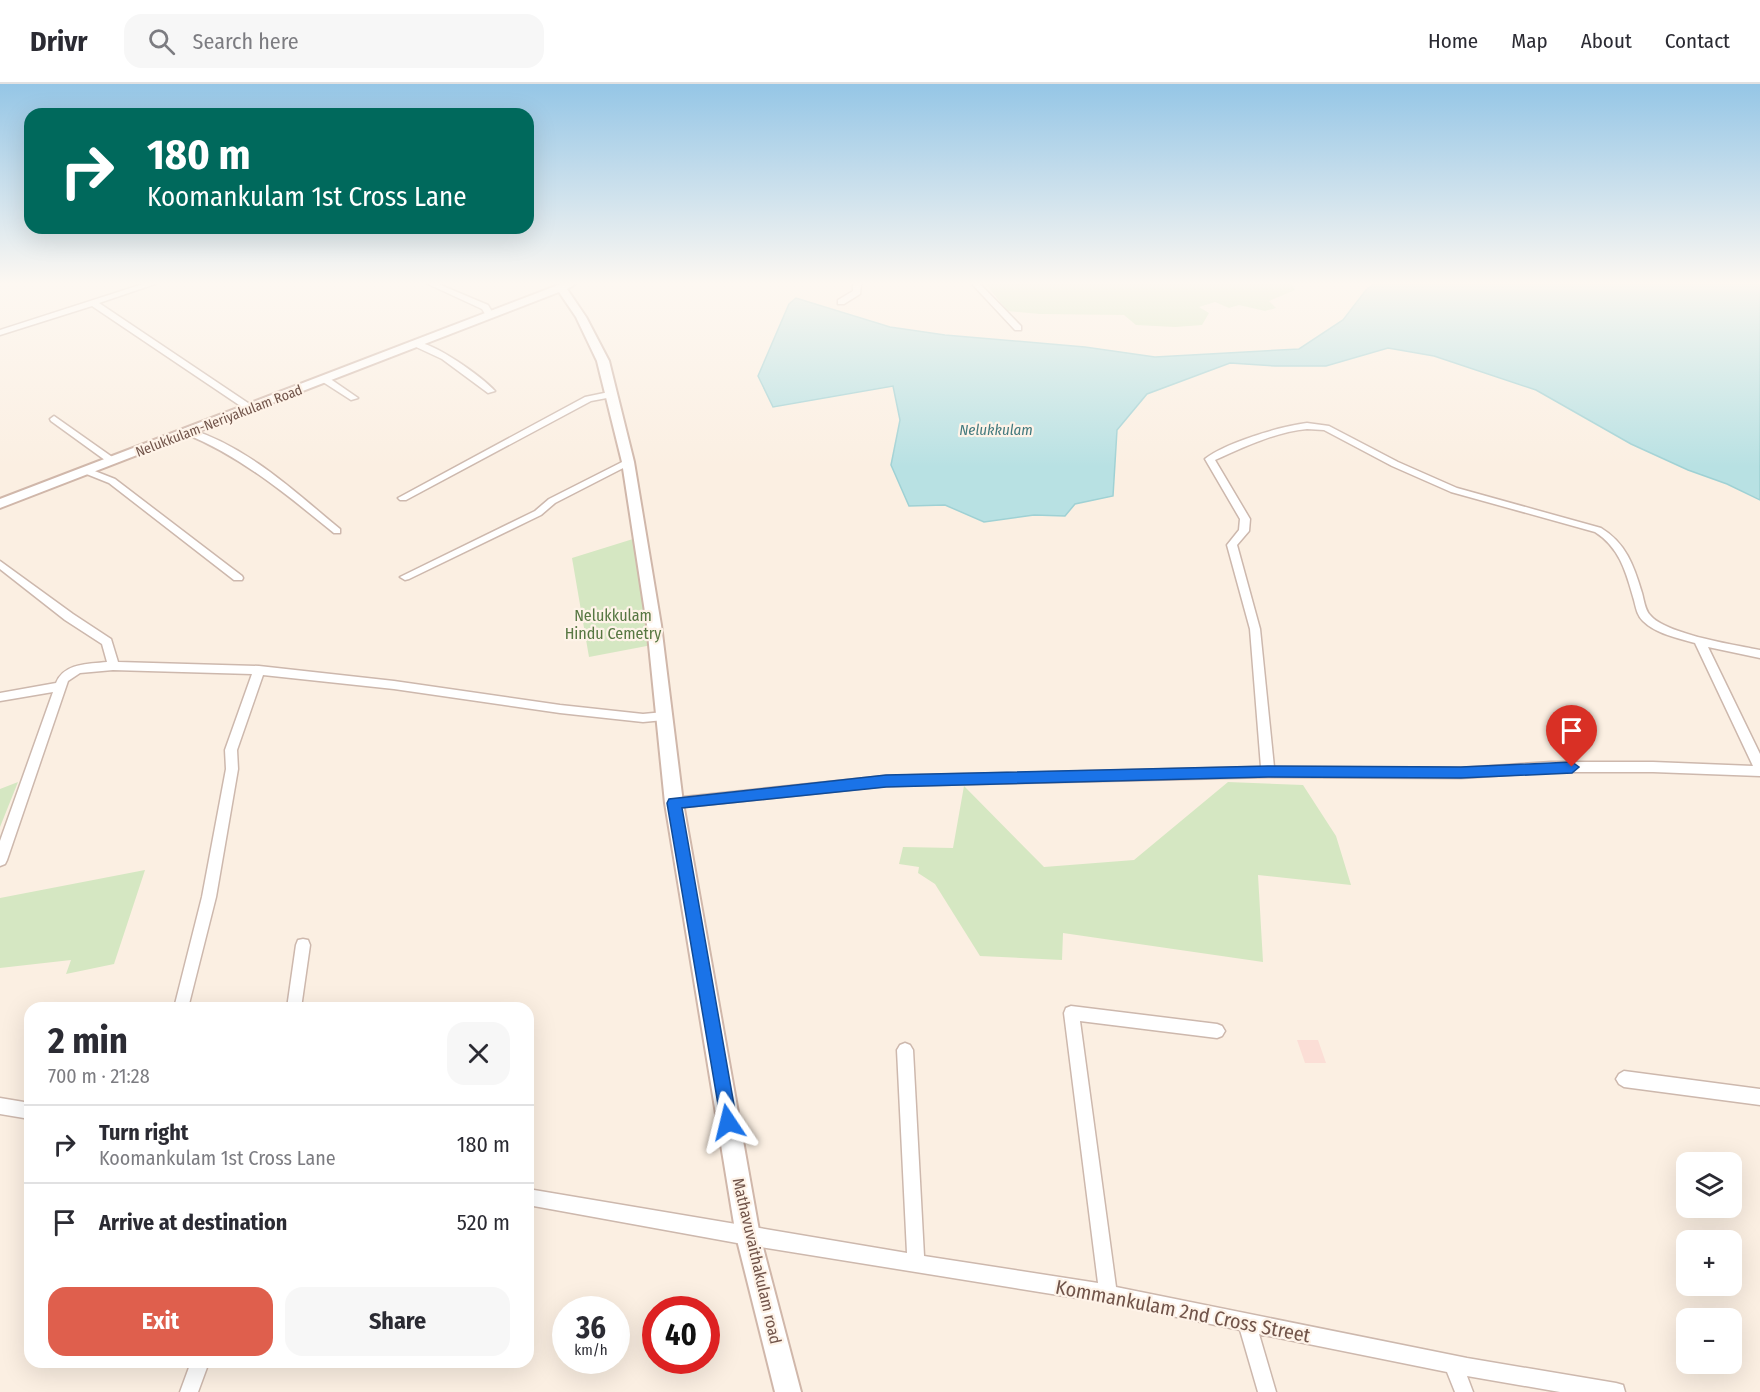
<!DOCTYPE html>
<meta charset="utf-8">
<style>
:root{--surface:#fff;--page:#f7f7f7;--text:#2b2b33;--muted:#7c7c81;--line:#e1e1e2;--accent:#df5f4d}
body{margin:0;font-family:"Fira Sans Condensed",sans-serif;background:var(--page);color:var(--text);height:100vh;display:flex;flex-direction:column;font-size:22px;white-space:nowrap}
*{box-sizing:border-box;margin:0}
p{font-size:20px;color:var(--muted)}
.icon{flex:none;width:33px;height:33px;fill:none;stroke:currentColor;stroke-width:2;stroke-linecap:round;stroke-linejoin:round}
.map{position:relative;flex:1;overflow:hidden}
.panel{position:absolute;left:24px;top:918px;width:510px;height:366px;display:flex;flex-direction:column;background:var(--surface);border-radius:18px;box-shadow:0 6px 24px #0002}
.panel>*{flex:none}
.banner{position:absolute;left:24px;top:24px;width:510px;height:126px;border-radius:18px;box-shadow:0 6px 24px #0002;background:#00695c;color:#fff;overflow:hidden}
.buttons{position:absolute;left:1676px;top:1068px;display:grid;gap:12px}
.buttons a{display:grid;place-items:center;width:66px;height:66px;border-radius:12px;background:var(--surface);box-shadow:0 6px 24px #0002;font-size:30px}
.speed{position:absolute;left:552px;top:1212px;display:flex;gap:12px;font-size:30px;font-weight:700;text-align:center}
.speed>*{display:grid;place-content:center;width:78px;height:78px;border-radius:50%;background:var(--surface);box-shadow:0 6px 24px #0002;line-height:1}
.speed small{font-size:15px;font-weight:400}
.speed .limit{border:9px solid #d22;background:#fff;color:#111}
.pin{position:absolute;display:grid;place-items:center;width:51px;height:51px;color:#fff;margin:-62px -26px;border-radius:50% 50% 50% 0;rotate:-45deg;box-shadow:0 0 6px #0007}
.pin .icon{rotate:45deg}
.me{position:absolute;width:66px;margin:-33px;rotate:350deg;stroke-linejoin:round;filter:drop-shadow(0 0 4px #0008)}
.turn{display:flex;align-items:center;gap:21px;height:126px;padding:0 24px;font-size:27px}
.turn .icon{width:78px;height:78px;stroke-width:2.5}
.turn b{display:block;font-size:42px;line-height:51px}
.round{display:grid;place-items:center;flex:none;width:63px;height:63px;border-radius:18px;background:var(--page)}
.head{display:flex;align-items:center;justify-content:space-between;height:102px;padding:0 24px}
h1{font-size:36px;font-weight:700;line-height:45px}
.primary-button{display:flex;gap:12px;margin-top:auto;padding:12px 24px}
.primary-button a{flex:1;height:69px;border-radius:18px;background:var(--accent);color:#fff;font-size:24px;font-weight:700;line-height:69px;text-align:center}
.primary-button a+a{background:var(--page);color:var(--text)}
ul{padding:0;list-style:none}
li{display:flex;align-items:center;gap:18px;height:78px;padding:0 24px;border-top:2px solid var(--line)}
li div{flex:1}
li b{display:block;font-size:22px}
li em{font-style:normal}
header{display:flex;align-items:center;gap:36px;box-sizing:border-box;height:84px;padding:0 30px;background:var(--surface);border-bottom:2px solid var(--line)}
header strong{font-size:28px}
nav{display:flex;gap:33px;margin-inline-start:auto;font-size:21px}
.search{width:420px;height:54px;background:var(--page);display:flex;align-items:center;gap:15px;box-sizing:border-box;padding:0 21px;border-radius:18px;color:var(--muted);font-size:22px}
.map>svg:first-child{display:block}
.commercial{fill:#fbded6}
.green{fill:#d5e7c2}
.water{fill:#b8e1e3;stroke:#9fd1d4;stroke-width:1.5}
.lines{fill:none;stroke-linecap:round;stroke-linejoin:round}
.street-casing{stroke:#cdb8ad;stroke-width:3}
.secondary-casing{stroke:#d0b7aa;stroke-width:4}
.street{fill:#fff;fill-rule:evenodd}
.secondary{fill:#fff;fill-rule:evenodd}
.route{fill:#1a73e8;stroke:#114b97;stroke-width:1.5}
.labels{text-anchor:middle;dominant-baseline:central;stroke-width:4.5;stroke-linejoin:round;paint-order:stroke}
.far-street-label{font-size:14px;fill:#71544a;stroke:#fef3e8}
.far-water-label{font-size:15px;font-style:italic;fill:#42797d;stroke:#fef3e8}
.park-label{font-size:16px;fill:#577742;stroke:#fef3e8}
.street-label{font-size:16px;fill:#71544a;stroke:#fef3e8}
.near-street-label{font-size:20px;fill:#71544a;stroke:#fef3e8}
</style>
<header>
<strong>Drivr</strong>
<div class="search"><svg class="icon" aria-label="search" viewBox="0 0 24 24"><circle cx="10" cy="10" r="6"/><path d="M15 15l6 6"/></svg>Search here</div>
<nav><a>Home</a><a>Map</a><a>About</a><a>Contact</a></nav>
</header>
<div class="map">
<svg width="1760" height="1308" viewBox="0 0 1760 1308">
<rect width="100%" height="100%" fill="#fbefe2"/>
<path class="commercial" d="M 1297,956 L 1318,956 L 1326,979 L 1305,979 Z"/>
<path class="green" d="M 986,200 L 1291,200 L 1295,206 L 1269,217 L 1276,224 L 1265,227 L 1239,221 L 1229,224 L 1215,218 L 1199,223 L 1209,229 L 1202,241 L 1175,243 L 1136,241 L 1124,231 L 1040,230 L 1007,227 Z
M 633,455 L 652,561 L 589,573 L 572,474 Z
M 18,698 L 0,743 L 0,705 Z
M 1228,698 L 1303,701 L 1336,752 L 1351,801 L 1258,791 L 1263,878 L 1063,849 L 1062,876 L 980,872 L 935,800 L 918,789 L 919,783 L 899,780 L 903,763 L 953,764 L 964,702 L 1044,783 L 1134,776 Z
M 145,786 L 114,880 L 66,890 L 71,876 L 0,884 L 0,814 Z"/>
<path class="water" d="M 1374,200 L 1760,200 L 1760,416 L 1727,400 L 1688,386 L 1631,360 L 1536,306 L 1434,272 L 1388,264 L 1326,282 L 1275,282 L 1230,279 L 1147,310 L 1117,346 L 1113,412 L 1075,420 L 1065,432 L 1034,431 L 984,438 L 945,421 L 909,422 L 891,381 L 900,336 L 893,302 L 773,323 L 758,292 L 789,220 L 796,214 L 890,243 L 945,251 L 1085,263 L 1155,273 L 1299,265 L 1343,236 L 1366,206 Z"/>
<g class="lines">
<defs>
<path id="street" d="M 143,200 L 155,200 L 99,219 L 254,323 L 254,327 L 248,327 L 92,222 L 0,251 L 0,246 Z
M 428,200 L 438,200 L 488,221 L 494,231 L 487,233 L 482,225 Z
M 853,200 L 861,200 L 860,210 L 844,220 L 838,220 L 838,216 L 853,207 Z
M 972,200 L 980,200 L 1021,242 L 1021,246 L 1015,246 Z
M 414,258 C 433,257 482,293 495,307 L 488,309 L 442,275 L 414,262 Z
M 323,294 L 329,294 L 358,314 L 351,316 L 323,298 Z
M 609,308 L 612,309 L 612,313 L 591,317 L 406,416 L 400,416 L 398,414 L 585,313 Z
M 54,332 L 115,375 L 115,379 L 109,379 L 51,337 L 50,335 Z
M 1307,339 L 1329,342 L 1398,378 L 1457,404 L 1601,444 C 1626,459 1634,482 1642,509 C 1644,516 1645,526 1650,531 C 1665,550 1735,561 1760,566 L 1760,574 L 1708,563 L 1760,670 L 1760,692 L 1653,688 L 1551,688 L 1461,694 L 1268,693 L 886,702 L 674,724 L 670,723 L 668,719 L 670,715 L 674,714 L 886,692 L 1261,683 L 1250,545 L 1227,461 L 1239,446 L 1240,435 L 1205,375 C 1225,359 1281,342 1307,339 ZM 1307,345 L 1324,346 L 1392,382 L 1451,408 L 1595,448 C 1620,464 1626,488 1634,516 C 1636,524 1637,531 1643,537 C 1656,550 1678,554 1695,559 L 1753,682 L 1653,678 L 1551,678 L 1461,684 L 1274,683 L 1260,545 L 1237,461 L 1249,447 L 1250,435 L 1215,376 C 1244,363 1275,348 1307,345 Z
M 189,345 C 247,362 295,408 340,445 L 340,449 L 334,449 C 287,411 242,373 186,350 L 186,346 Z
M 628,375 L 633,378 L 631,380 L 555,419 L 541,431 L 409,495 L 405,496 L 400,493 L 535,427 L 549,415 Z
M 87,384 L 115,395 L 242,492 L 243,494 L 242,496 L 234,496 L 109,399 L 84,389 L 82,387 Z
M 0,477 L 73,530 L 111,555 L 118,578 L 259,582 L 394,597 L 560,621 L 643,630 L 664,628 L 670,632 L 664,636 L 643,638 L 560,629 L 394,605 L 263,591 L 237,666 L 238,685 L 216,813 L 188,924 L 174,924 L 202,813 L 226,685 L 225,666 L 252,590 L 113,586 L 80,589 L 68,597 L 7,776 L 5,780 L 0,782 L 0,757 L 53,608 L 0,617 L 0,609 L 56,599 C 64,579 88,580 107,578 L 102,560 L 65,536 L 0,485 Z
M 303,855 L 308,856 L 310,861 L 301,924 L 287,924 L 296,861 L 298,856 Z
M 1071,922 L 1217,940 L 1222,942 L 1225,947 L 1222,952 L 1217,954 L 1080,937 L 1116,1203 L 1467,1274 L 1616,1299 L 1623,1301 L 1625,1308 L 1560,1308 L 1467,1292 L 1473,1308 L 1455,1308 L 1447,1288 L 1259,1250 L 1276,1308 L 1258,1308 L 1240,1246 L 1108,1219 L 748,1161 L 528,1121 L 528,1105 L 907,1169 L 897,966 L 900,961 L 905,959 L 910,961 L 913,966 L 924,1172 L 1098,1199 L 1064,929 L 1066,924 Z
M 1624,987 L 1760,1005 L 1760,1021 L 1624,1003 L 1619,1000 L 1616,995 L 1619,990 Z
M 0,1014 L 30,1019 L 30,1035 L 0,1030 Z
M 191,1278 L 209,1278 L 198,1308 L 180,1308 Z"/>
<path id="secondary" d="M 561,200 L 575,200 L 567,205 L 586,233 L 609,277 L 634,378 L 661,541 L 683,719 L 760,1152 L 801,1308 L 775,1308 L 736,1152 L 665,719 L 647,541 L 622,378 L 597,277 L 576,233 L 559,208 L 0,424 L 0,415 Z"/>
</defs>
<use href="#street" class="street-casing"/>
<use href="#secondary" class="secondary-casing"/>
<use href="#street" class="street"/>
<use href="#secondary" class="secondary"/>
</g>
<linearGradient id="sky" x2="0" y2="1"><stop stop-color="#95c6e6"/><stop offset="0.52" stop-color="#fdf8f2"/><stop offset="1" stop-color="#fdf8f2" stop-opacity="0"/></linearGradient>
<rect width="1760" height="383" fill="url(#sky)"/>
<path class="route" d="M 1572,678 L 1579,683 L 1572,689 L 1461,694 L 1268,693 L 886,703 L 682,724 L 737,1038 L 735,1044 L 728,1047 L 722,1044 L 667,719 L 669,715 L 886,691 L 1268,682 L 1461,683 Z"/>
<g class="labels">
<g class="far-street-label">
<text transform="translate(219 337) rotate(-21)">Nelukkulam-Neriyakulam Road</text>
</g>
<g class="far-water-label">
<text x="996" y="346">Nelukkulam</text>
</g>
<g class="park-label">
<text x="613" y="531">Nelukkulam<tspan x="613" dy="18">Hindu Cemetry</tspan></text>
</g>
<g class="street-label">
<text transform="translate(757 1177) rotate(77)">Mathavuvaithakulam road</text>
</g>
<g class="near-street-label">
<text transform="translate(1183 1227) rotate(11)">Kommankulam 2nd Cross Street</text>
</g>
</g>
</svg>
<div class="buttons">
<a><svg class="icon" aria-label="layers" viewBox="0 0 24 24"><path d="M12 4l9 5-9 5-9-5zM3 14l9 5 9-5"/></svg></a>
<a>+</a>
<a>−</a>
</div>
<div class="speed"><div>36<small>km/h</small></div><div class="limit">40</div></div>
<div class="pin" style="left:1572px;top:683px;background:#d93025"><svg class="icon" aria-label="arrive" viewBox="0 0 24 24"><path d="M6 21V4h12l-3 4 3 4H6"/></svg></div>
<svg class="me" style="left:728px;top:1038px" viewBox="-20 -20 40 40"><path d="M0-17L14 15 0 8-14 15z" fill="#1a73e8" stroke="#fff" stroke-width="4"/></svg>
<div class="banner">
<div class="turn"><svg class="icon" aria-label="right" viewBox="0 0 24 24"><path d="M7 20v-9h11M14 6l5 5-5 5"/></svg><div><b>180 m</b>Koomankulam 1st Cross Lane</div></div>
</div>
<section class="panel">
<div class="head"><div><h1>2 min</h1><p>700 m · 21:28</p></div><a class="round"><svg class="icon" aria-label="close" viewBox="0 0 24 24"><path d="M6 6l12 12M18 6L6 18"/></svg></a></div>
<ul>
<li><svg class="icon" aria-label="right" viewBox="0 0 24 24"><path d="M7 20v-9h11M14 6l5 5-5 5"/></svg><div><b>Turn right</b><p>Koomankulam 1st Cross Lane</p></div><em>180 m</em></li>
<li><svg class="icon" aria-label="arrive" viewBox="0 0 24 24"><path d="M6 21V4h12l-3 4 3 4H6"/></svg><div><b>Arrive at destination</b></div><em>520 m</em></li>
</ul>
<div class="primary-button"><a>Exit</a><a>Share</a></div>
</section>
</div>
